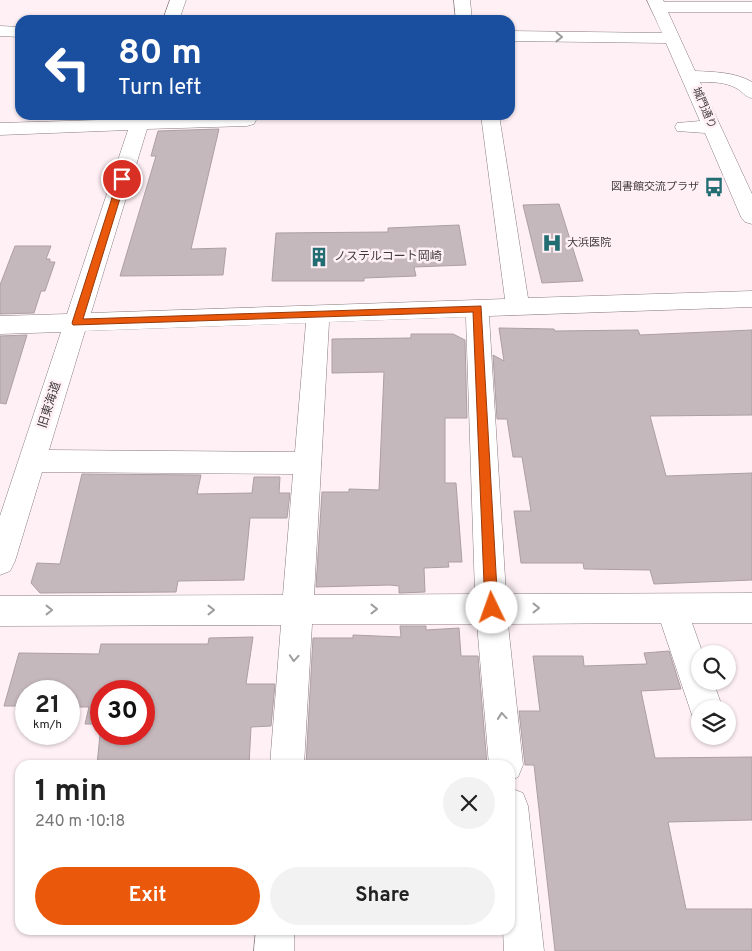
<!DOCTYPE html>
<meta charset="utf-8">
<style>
:root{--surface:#fff;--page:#f2f2f2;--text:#222;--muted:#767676;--accent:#ea580c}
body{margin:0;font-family:Overpass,"Noto Sans JP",sans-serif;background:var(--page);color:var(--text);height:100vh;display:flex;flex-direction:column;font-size:19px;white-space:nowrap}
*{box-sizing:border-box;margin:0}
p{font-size:16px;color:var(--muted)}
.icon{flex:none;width:28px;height:28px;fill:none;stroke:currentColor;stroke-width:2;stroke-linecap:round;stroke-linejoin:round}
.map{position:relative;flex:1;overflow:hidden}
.drawer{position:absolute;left:15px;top:760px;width:500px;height:175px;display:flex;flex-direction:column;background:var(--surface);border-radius:15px;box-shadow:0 1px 4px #0004}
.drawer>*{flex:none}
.guide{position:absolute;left:15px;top:15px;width:500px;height:105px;border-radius:15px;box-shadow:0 1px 4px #0004;background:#1a4fa0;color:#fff;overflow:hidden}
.fabs{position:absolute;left:691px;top:645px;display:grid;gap:10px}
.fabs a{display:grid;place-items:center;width:45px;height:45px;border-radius:50%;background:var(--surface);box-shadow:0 1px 4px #0004;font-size:25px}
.speed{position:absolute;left:15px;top:680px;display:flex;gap:10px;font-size:25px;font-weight:700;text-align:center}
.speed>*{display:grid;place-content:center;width:65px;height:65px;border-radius:50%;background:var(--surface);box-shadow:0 1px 4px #0004;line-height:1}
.speed small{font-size:12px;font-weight:400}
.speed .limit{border:8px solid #d22;background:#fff;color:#111}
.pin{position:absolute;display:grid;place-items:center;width:42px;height:42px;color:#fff;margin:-21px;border:2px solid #fff;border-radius:50%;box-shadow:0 1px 5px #0007}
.me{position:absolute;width:55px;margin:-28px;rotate:357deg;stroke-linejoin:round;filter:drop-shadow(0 0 4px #0008)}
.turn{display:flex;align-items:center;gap:18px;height:105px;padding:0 20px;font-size:22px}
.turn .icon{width:65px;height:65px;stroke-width:2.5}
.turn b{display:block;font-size:35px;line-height:42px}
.round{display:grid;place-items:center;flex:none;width:52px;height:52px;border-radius:26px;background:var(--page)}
.summary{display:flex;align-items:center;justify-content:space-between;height:85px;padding:0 20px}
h1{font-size:30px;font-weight:700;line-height:38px}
.button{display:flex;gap:10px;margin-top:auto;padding:10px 20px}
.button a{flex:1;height:58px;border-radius:30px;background:var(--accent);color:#fff;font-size:20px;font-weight:700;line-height:58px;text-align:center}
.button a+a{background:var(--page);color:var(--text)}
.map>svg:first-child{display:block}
.building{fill:#c5b8bd;stroke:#ac9fa4;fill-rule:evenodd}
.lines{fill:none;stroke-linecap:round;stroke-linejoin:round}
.minor-casing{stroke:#897c81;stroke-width:1}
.minor{fill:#fff;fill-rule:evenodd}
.oneway{stroke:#a09d9e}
.route{fill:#ea580c;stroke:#983908}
.labels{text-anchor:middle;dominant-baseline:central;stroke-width:5;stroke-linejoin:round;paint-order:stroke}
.far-street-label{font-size:11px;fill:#413b3d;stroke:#fef0f5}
.far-poi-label{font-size:11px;fill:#413b3d;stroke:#fef0f5;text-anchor:end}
.poi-label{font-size:12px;fill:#413b3d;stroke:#fef0f5;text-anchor:start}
.street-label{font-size:12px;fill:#413b3d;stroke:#fef0f5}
</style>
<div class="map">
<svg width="752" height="951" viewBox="0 0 752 951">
<rect width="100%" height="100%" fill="#fef0f5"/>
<path class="building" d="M 219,129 L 191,249 L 226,248 L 223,275 L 120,276 L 156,156 L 151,156 L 158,131 Z
M 559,204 L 583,281 L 542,283 L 523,205 Z
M 459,225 L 466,265 L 414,267 L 416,276 L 364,278 L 364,281 L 272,281 L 276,233 L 388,232 L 388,228 Z
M 15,246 L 51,246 L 46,259 L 50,259 L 50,262 L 55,262 L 45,291 L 41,291 L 34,313 L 0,314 L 0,285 Z
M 499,328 L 554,329 L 555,331 L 638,330 L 640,335 L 752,330 L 752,415 L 650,416 L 666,476 L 752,473 L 752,580 L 654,584 L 650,570 L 584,569 L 583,563 L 521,563 L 514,511 L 531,511 L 522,457 L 513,457 L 507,419 L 497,419 L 493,355 L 504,361 Z
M 411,334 L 453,334 L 465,340 L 467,418 L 445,418 L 445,483 L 456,483 L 462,562 L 448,562 L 449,567 L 424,568 L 425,592 L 399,593 L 399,586 L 390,585 L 316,587 L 322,492 L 349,492 L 349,489 L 379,490 L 384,372 L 332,373 L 332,339 L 411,338 Z
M 27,335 L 6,404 L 0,403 L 0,336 Z
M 82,474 L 201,475 L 197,494 L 252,493 L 254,477 L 280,477 L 279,493 L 290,493 L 287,518 L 250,518 L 244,580 L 178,581 L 176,592 L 40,593 L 31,583 L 37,563 L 60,564 Z
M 400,626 L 426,626 L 426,630 L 459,628 L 461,656 L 478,656 L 487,765 L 306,765 L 313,638 L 353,638 L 353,635 L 401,637 Z
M 253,637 L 246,684 L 275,684 L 271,726 L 251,727 L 249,765 L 97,765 L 101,724 L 85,724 L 89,707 L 69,707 L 69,691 L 26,691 L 26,706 L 4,706 L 19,653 L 99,654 L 101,644 L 208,644 L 209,638 ZM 101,691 L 144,691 L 144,734 L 101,734 Z
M 669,651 L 681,689 L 641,691 L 655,758 L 752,757 L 752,820 L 668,822 L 686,909 L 752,909 L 752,951 L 555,951 L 534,765 L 525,765 L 519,711 L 540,711 L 533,656 L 583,656 L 584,666 L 647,664 L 644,653 Z"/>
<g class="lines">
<defs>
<path id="minor" d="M 170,0 L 186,0 L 179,20 L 163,20 Z
M 454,0 L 470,0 L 472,20 L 456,20 Z
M 647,0 L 663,0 L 664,2 L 752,2 L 752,12 L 668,12 L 695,71 C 714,72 735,72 752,82 L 752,98 C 745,97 742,91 736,88 C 725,82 712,82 700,82 L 752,194 L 752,224 L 745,222 L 741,217 L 705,133 L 677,131 L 675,127 L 677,123 L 700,121 L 666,43 L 510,41 L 510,31 L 662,33 Z
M 0,26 L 20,27 L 20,37 L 0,36 Z
M 133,115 L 151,115 L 150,118 L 249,115 L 254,116 L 256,120 L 254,124 L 247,126 L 147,129 L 91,313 L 505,299 L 481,115 L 499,115 L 528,298 L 752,291 L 752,307 L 489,316 L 506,594 L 752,593 L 752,623 L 692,623 L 703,654 L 700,654 L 700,681 L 713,681 L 723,709 L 700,709 L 700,723 L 694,721 L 661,623 L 508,624 L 523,765 L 518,777 L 510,781 L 510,765 L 489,765 L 477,624 L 312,624 L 304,765 L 270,765 L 281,625 L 0,626 L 0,596 L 283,595 L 293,474 L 42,472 L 15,561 L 10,571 L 0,575 L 0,516 L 61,332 L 0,334 L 0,316 L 67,314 L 128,130 L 0,135 L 0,123 L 132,119 ZM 466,317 L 475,594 L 314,595 L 329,322 ZM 306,323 L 295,452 L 49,450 L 85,331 Z
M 510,788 L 523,793 L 528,806 L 544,951 L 504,951 L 503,930 L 510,930 Z
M 256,930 L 294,930 L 294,951 L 254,951 Z"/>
</defs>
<use href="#minor" class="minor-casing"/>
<use href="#minor" class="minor"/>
</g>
<defs><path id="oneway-chevron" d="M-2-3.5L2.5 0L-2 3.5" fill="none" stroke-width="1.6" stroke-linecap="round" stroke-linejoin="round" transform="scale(1.25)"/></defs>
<g class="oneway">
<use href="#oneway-chevron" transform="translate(559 37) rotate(1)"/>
<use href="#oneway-chevron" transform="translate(536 608)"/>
<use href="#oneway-chevron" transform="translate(374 609)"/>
<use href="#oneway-chevron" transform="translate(49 610)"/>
<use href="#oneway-chevron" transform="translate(211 610)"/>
<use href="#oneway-chevron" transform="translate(294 658) rotate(94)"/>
<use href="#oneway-chevron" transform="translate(502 716) rotate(-95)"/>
</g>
<path class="route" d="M 122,176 L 126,179 L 83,319 L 481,306 L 498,608 L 496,613 L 492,615 L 487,613 L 485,608 L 473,312 L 73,325 L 72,323 L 118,179 Z"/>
<defs>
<symbol id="bus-bare" viewBox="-9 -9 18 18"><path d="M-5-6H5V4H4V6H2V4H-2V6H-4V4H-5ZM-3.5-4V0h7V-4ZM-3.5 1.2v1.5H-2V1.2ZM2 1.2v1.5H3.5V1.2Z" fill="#226d72" stroke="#fef0f5" stroke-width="2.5" paint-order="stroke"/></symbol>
<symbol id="hospital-bare" viewBox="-9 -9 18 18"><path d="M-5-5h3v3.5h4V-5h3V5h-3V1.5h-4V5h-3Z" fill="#226d72" stroke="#fef0f5" stroke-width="2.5" paint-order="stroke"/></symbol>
<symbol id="building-bare" viewBox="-9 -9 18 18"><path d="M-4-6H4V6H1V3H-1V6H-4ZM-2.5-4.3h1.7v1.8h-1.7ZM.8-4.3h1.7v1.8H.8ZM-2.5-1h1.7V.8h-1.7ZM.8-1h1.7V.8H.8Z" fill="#226d72" stroke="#fef0f5" stroke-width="2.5" paint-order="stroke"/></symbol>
</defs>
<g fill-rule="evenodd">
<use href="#bus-bare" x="700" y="173" width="28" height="28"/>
<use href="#hospital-bare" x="538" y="229" width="28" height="28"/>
<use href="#building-bare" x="305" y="243" width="28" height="28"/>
</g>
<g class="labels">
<g class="far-street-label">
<text transform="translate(704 108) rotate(67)">城門通り</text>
</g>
<g class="far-poi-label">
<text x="699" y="187">図書館交流プラザ</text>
<text x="567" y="243" text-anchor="start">大浜医院</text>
</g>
<g class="poi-label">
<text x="334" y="257">ノステルコート岡崎</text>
</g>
<g class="street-label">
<text transform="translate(50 405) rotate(-72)">旧東海道</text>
</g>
</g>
</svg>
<div class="fabs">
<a><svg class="icon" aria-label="search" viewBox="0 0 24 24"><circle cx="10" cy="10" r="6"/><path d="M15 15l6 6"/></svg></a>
<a><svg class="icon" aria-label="layers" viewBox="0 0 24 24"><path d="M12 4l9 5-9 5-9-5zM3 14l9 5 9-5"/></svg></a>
</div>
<div class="speed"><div>21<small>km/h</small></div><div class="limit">30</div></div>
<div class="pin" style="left:122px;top:179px;background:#d93025"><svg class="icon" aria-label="arrive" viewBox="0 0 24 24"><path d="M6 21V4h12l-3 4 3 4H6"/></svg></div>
<svg class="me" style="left:492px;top:608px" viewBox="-20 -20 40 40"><circle r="19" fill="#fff"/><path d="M0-13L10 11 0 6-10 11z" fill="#ea580c"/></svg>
<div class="guide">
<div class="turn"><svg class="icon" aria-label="left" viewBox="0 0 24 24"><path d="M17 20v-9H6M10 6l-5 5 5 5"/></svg><div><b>80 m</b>Turn left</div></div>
</div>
<section class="drawer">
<div class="summary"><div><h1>1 min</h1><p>240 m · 10:18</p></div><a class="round"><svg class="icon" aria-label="close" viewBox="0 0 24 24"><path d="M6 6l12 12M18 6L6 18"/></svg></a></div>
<div class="button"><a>Exit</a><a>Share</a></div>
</section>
</div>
